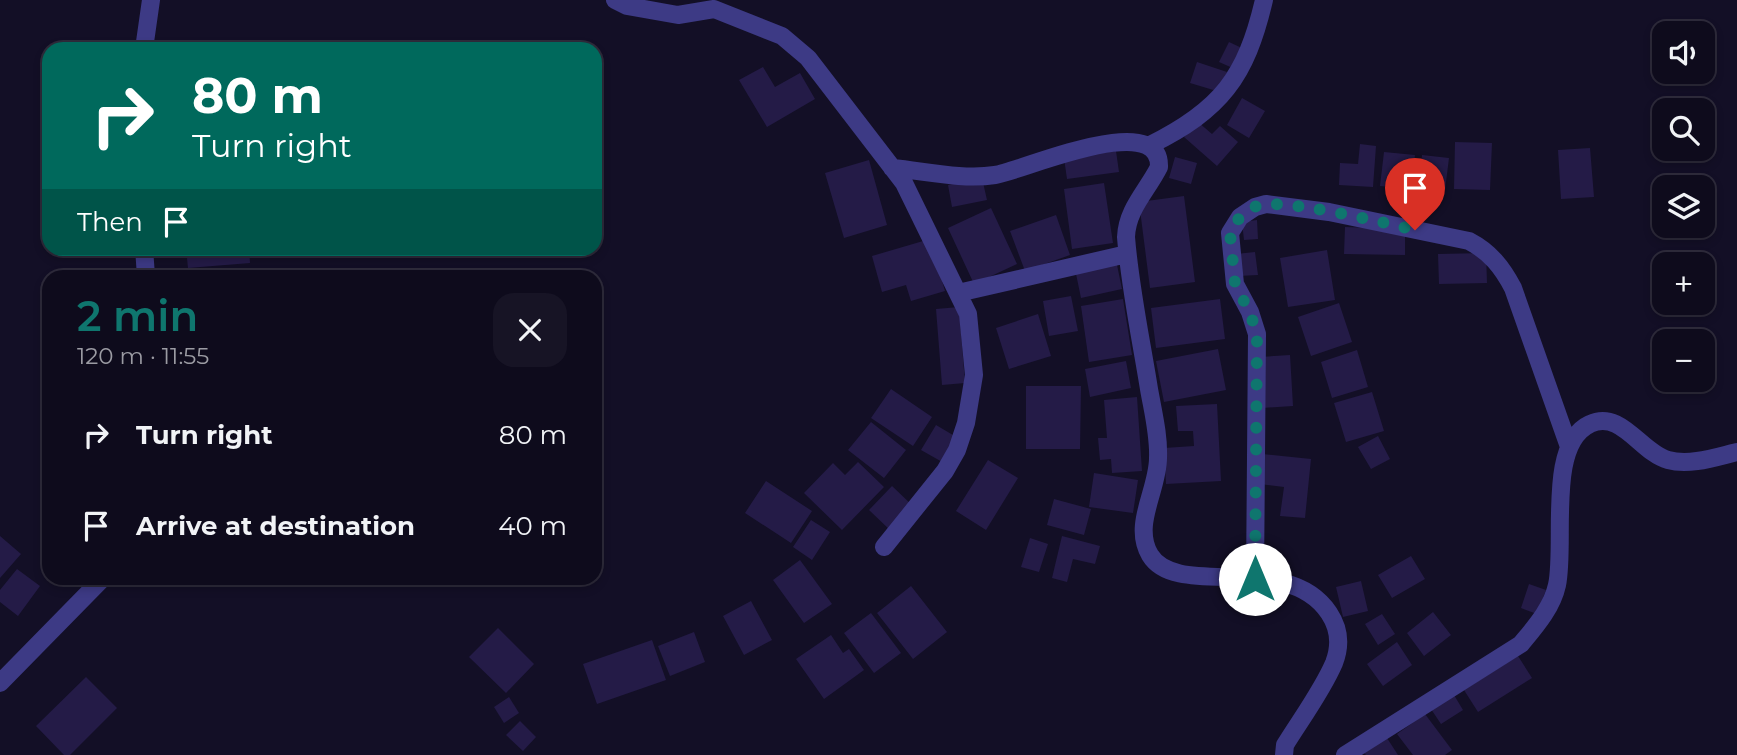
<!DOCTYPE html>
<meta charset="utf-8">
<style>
:root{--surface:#0e0b1c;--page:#171425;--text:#f1f3f6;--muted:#9b9ba3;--line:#2e2b3b;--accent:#0f766e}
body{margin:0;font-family:Montserrat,sans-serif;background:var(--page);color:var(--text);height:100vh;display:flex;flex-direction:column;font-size:26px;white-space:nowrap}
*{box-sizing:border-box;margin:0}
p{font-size:23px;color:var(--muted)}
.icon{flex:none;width:38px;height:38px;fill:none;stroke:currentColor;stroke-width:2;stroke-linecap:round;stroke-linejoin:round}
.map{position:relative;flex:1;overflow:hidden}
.sheet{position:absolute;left:42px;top:270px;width:560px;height:315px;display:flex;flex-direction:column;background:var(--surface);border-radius:21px;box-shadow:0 4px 10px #0003,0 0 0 2px var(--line)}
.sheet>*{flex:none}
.hud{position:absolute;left:42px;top:42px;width:560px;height:214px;border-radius:21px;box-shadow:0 4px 10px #0003,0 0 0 2px var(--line);background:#00695c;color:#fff;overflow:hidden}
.tools{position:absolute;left:1652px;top:21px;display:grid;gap:14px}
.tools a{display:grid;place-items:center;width:63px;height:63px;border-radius:14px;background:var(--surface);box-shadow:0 4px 10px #0003,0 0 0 2px var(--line);font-size:35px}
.pin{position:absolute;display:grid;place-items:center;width:60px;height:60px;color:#fff;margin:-72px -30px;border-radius:50% 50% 50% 0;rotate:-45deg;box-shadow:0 0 7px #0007}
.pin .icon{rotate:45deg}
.me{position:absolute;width:77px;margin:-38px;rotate:0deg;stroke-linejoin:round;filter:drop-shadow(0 0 5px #0008)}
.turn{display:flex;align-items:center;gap:24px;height:147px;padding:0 35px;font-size:32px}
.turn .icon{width:91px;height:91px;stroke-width:2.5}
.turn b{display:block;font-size:49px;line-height:60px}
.then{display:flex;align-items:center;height:66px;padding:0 35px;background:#0003;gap:14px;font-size:26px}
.round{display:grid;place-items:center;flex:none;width:74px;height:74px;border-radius:21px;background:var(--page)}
.overview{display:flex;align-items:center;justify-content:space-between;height:119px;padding:0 35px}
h1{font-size:42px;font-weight:600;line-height:52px;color:var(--accent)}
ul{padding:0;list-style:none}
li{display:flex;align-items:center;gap:21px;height:91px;padding:0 35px}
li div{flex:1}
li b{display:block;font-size:26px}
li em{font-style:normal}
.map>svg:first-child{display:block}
.building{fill:#241b47}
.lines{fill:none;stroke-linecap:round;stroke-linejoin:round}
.minor{stroke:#3d3a85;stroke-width:18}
.tertiary{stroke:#3d3a85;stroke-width:18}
.route{stroke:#0f766e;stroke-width:12;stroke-dasharray:0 21.6}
</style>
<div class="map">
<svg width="1737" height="755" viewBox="0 0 1737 755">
<rect width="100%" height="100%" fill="#130f26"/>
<path class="building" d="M 1229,42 L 1244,49 L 1235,69 L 1219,62 Z
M 1197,62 L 1227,72 L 1220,92 L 1190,83 Z
M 763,67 L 775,87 L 800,73 L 815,99 L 767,127 L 739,80 Z
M 1242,98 L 1265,111 L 1249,138 L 1227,125 Z
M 1198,122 L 1212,134 L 1220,126 L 1238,142 L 1217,166 L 1184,137 Z
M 1455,142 L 1492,143 L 1490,190 L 1454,189 Z
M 1360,144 L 1376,146 L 1373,187 L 1339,185 L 1340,163 L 1358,164 Z
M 1590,148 L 1594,197 L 1561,199 L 1558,150 Z
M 1116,151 L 1119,172 L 1067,179 L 1064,158 Z
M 1384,152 L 1415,155 L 1411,189 L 1380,186 Z
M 1422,155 L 1449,158 L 1445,190 L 1419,188 Z
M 1175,157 L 1197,163 L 1191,184 L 1169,178 Z
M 869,160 L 887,225 L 844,238 L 825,173 Z
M 982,178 L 987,200 L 952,207 L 948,185 Z
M 1104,183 L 1113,243 L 1072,249 L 1064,189 Z
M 1184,196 L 1195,282 L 1150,288 L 1139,202 Z
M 991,208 L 1017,264 L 974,284 L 948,228 Z
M 1056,215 L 1070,255 L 1025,271 L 1010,231 Z
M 1257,220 L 1258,239 L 1244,240 L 1242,222 Z
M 1345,227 L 1405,229 L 1405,255 L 1344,254 Z
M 930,239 L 945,291 L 911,301 L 906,285 L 882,292 L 872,256 Z
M 186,248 L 249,248 L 250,263 L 188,268 Z
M 1327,250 L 1335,300 L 1288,307 L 1280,258 Z
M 1255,252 L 1258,275 L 1238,276 L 1236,254 Z
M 1486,253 L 1487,283 L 1439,284 L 1438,254 Z
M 1116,260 L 1122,289 L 1081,298 L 1075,269 Z
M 1071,296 L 1078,331 L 1049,336 L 1043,301 Z
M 1123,299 L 1132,355 L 1089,362 L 1081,306 Z
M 1220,299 L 1225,339 L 1156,348 L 1151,308 Z
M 1339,303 L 1352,342 L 1311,356 L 1298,317 Z
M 959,307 L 965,383 L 942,385 L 936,309 Z
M 1038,314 L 1051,356 L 1009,369 L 996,328 Z
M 1218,349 L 1226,390 L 1164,402 L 1156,361 Z
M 1357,350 L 1368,387 L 1332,398 L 1321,362 Z
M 1290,355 L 1293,406 L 1262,408 L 1259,357 Z
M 1126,361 L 1131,388 L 1090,397 L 1085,369 Z
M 1026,386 L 1081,386 L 1080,449 L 1026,449 Z
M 891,389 L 932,417 L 913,446 L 871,418 Z
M 1372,392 L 1384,431 L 1346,442 L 1334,403 Z
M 1137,397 L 1142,471 L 1112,473 L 1111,459 L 1100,460 L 1098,438 L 1107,438 L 1104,400 Z
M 1217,404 L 1221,481 L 1166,484 L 1164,448 L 1194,446 L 1193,431 L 1178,431 L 1176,406 Z
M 871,422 L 906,450 L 884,478 L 848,450 Z
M 936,425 L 958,438 L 944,463 L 921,450 Z
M 1378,436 L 1390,459 L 1371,469 L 1358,447 Z
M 1262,454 L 1311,459 L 1305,518 L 1280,516 L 1284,487 L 1259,484 Z
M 988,460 L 1018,478 L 986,530 L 956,511 Z
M 858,462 L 884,487 L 842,530 L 804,493 L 833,463 L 845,475 Z
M 1094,473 L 1138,480 L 1133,513 L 1089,507 Z
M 766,481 L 812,511 L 791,543 L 745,513 Z
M 892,486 L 914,507 L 891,531 L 869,510 Z
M 1054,499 L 1091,509 L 1084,535 L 1047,525 Z
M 811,520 L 830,532 L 812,560 L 793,547 Z
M 0,536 L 21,554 L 0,578 Z
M 1062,536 L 1100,546 L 1095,564 L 1073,559 L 1067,582 L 1052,578 Z
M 1030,538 L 1048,544 L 1039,572 L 1021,567 Z
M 1411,556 L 1425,579 L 1392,598 L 1378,575 Z
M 800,560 L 832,604 L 804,623 L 773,580 Z
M 17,569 L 40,586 L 18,616 L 0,602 L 0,590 Z
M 1361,581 L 1368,611 L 1343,617 L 1336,587 Z
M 1529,584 L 1546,590 L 1537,614 L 1521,608 Z
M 911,586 L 947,632 L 913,659 L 877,613 Z
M 751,601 L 772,640 L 744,655 L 723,616 Z
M 1433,612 L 1451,635 L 1424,656 L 1407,633 Z
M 871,613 L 901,653 L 874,673 L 844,633 Z
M 1382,614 L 1395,634 L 1378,645 L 1365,624 Z
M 498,628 L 534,664 L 506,693 L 469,657 Z
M 694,632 L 705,662 L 670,676 L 658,646 Z
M 831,635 L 843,653 L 849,649 L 864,670 L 824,699 L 796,659 Z
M 652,640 L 666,680 L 597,704 L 583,664 Z
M 1397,642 L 1412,665 L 1383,686 L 1367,664 Z
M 1518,656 L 1532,678 L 1478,712 L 1464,690 Z
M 86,677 L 117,708 L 70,755 L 64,755 L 36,726 Z
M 1454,695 L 1463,710 L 1441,724 L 1431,709 Z
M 509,697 L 519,713 L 504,723 L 494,707 Z
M 1425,714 L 1452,750 L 1445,755 L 1413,755 L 1397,734 Z
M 520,721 L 536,737 L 523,751 L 506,735 Z
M 1387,738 L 1398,755 L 1366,755 L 1364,753 Z"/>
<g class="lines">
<path class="minor" d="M 615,0 L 627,6 L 678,15 L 714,9 L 782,36 L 808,58 L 904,183 L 968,314 L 974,375 L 966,423 L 957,450 L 945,471 L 884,547
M 1150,145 C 1221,110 1246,77 1264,0
M 892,168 C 925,171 962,180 995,175 C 1022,171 1161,108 1159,167 C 1147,191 1127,209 1126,237 C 1130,288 1141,339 1149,389 C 1153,412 1159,435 1158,458 C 1158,490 1132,525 1150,555 C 1177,600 1287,550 1329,613 C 1339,628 1341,645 1334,663 C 1322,691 1301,719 1285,745 L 1284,755
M 958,293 L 1127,254
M 1255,579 L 1257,334 L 1250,312 L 1235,284 L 1230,233 L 1240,217 L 1255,207 L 1266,204 L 1329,212 L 1469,241 C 1490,252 1502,267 1513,288 L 1568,444
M 1345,755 L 1521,644 C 1535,627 1552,608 1557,585 C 1566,543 1546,444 1590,424 C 1621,409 1641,453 1668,460 C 1690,466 1716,457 1737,452"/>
<path class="tertiary" d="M 144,49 L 151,0
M 144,248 L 146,276
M 0,683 L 103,578"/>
</g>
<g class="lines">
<path class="route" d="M 1255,579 L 1257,334 L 1250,313 L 1235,284 L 1230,233 C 1235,221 1244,211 1257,206 C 1280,197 1385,223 1415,230"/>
</g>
</svg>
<div class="tools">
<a><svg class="icon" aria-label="sound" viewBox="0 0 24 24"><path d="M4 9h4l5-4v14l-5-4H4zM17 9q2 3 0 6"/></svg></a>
<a><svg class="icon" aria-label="search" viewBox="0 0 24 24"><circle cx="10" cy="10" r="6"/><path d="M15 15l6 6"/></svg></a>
<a><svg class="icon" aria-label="layers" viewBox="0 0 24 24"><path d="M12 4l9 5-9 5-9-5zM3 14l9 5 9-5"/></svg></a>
<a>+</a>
<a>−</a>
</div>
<div class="pin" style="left:1415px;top:230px;background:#d93025"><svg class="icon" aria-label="arrive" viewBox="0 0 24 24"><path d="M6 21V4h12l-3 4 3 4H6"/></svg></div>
<svg class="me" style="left:1255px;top:579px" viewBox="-20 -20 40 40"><circle r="19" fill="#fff"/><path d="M0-13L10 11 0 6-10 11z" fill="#0f766e"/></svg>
<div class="hud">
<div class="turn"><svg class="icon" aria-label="right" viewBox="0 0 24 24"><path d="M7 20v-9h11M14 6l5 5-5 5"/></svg><div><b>80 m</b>Turn right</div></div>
<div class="then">Then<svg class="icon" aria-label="arrive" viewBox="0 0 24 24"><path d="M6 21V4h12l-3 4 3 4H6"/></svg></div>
</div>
<section class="sheet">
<div class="overview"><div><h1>2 min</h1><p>120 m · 11:55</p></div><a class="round"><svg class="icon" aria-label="close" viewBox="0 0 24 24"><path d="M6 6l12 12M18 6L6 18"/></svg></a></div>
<ul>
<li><svg class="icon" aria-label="right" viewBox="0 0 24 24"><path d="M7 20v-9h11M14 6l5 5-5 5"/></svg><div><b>Turn right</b></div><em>80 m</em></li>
<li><svg class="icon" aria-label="arrive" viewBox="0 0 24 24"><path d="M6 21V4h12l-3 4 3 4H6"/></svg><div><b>Arrive at destination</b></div><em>40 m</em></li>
</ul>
</section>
</div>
